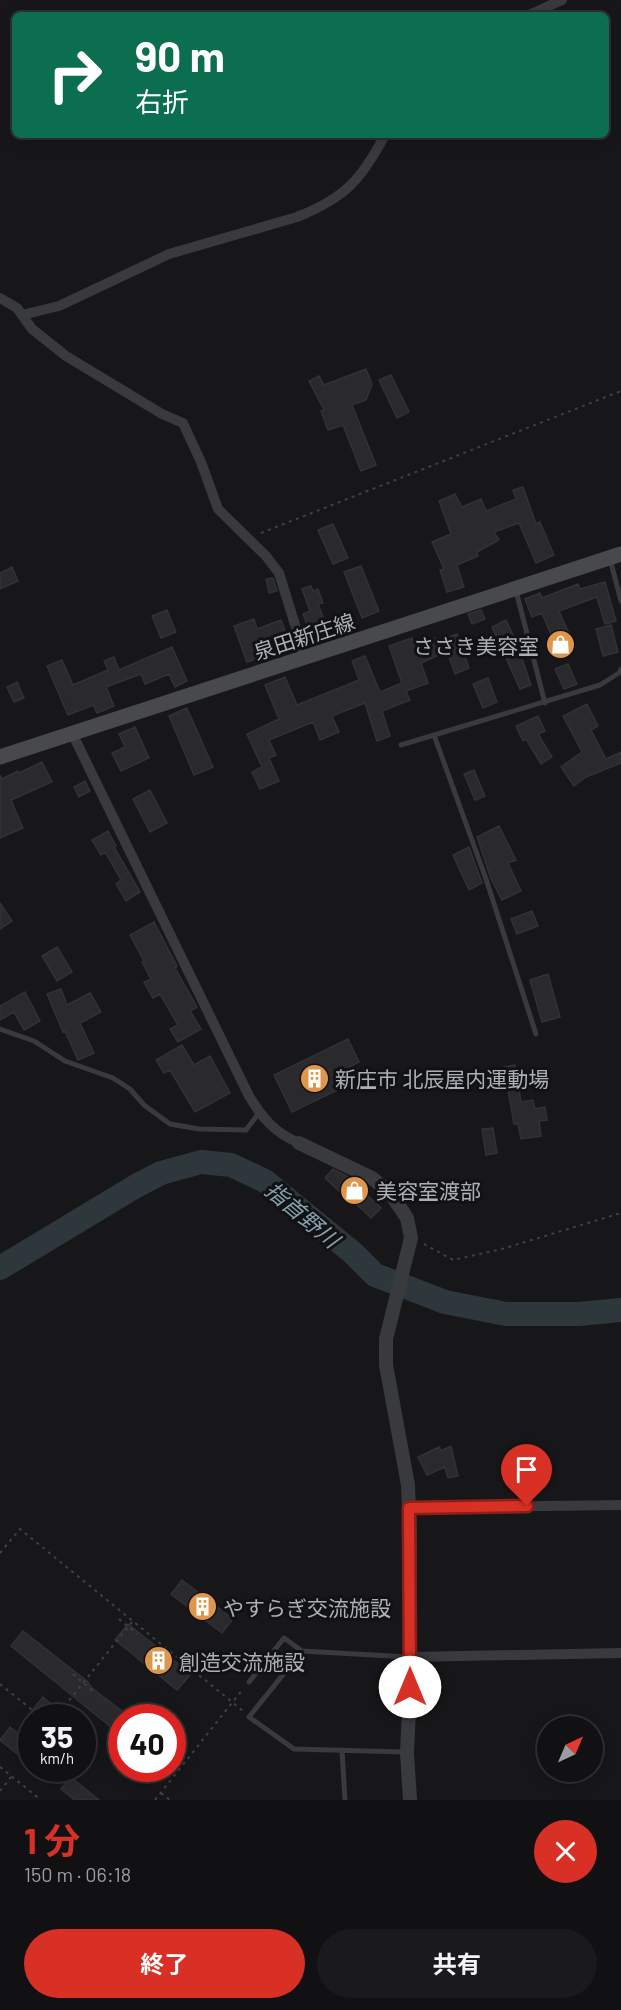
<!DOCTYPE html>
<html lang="ja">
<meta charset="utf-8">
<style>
:root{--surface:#111113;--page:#1a1a1c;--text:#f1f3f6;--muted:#9c9da0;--line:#303133;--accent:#d93025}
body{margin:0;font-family:Barlow,"Noto Sans JP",sans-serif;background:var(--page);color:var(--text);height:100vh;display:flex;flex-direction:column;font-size:22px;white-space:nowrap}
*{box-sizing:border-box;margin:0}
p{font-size:20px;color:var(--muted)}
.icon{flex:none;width:33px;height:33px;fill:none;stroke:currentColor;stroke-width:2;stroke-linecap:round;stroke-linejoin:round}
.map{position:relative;height:1800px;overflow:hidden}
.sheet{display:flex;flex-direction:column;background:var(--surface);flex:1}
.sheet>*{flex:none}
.guide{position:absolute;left:12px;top:12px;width:597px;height:126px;border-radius:9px;box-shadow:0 3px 15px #0003,0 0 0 2px var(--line);background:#0b6e4f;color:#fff;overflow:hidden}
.needle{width:39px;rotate:44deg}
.controls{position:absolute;left:537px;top:1716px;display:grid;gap:12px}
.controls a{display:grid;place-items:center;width:66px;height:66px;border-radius:50%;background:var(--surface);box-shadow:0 3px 15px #0003,0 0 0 2px var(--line);font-size:30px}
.speed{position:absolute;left:18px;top:1704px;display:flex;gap:12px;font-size:30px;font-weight:700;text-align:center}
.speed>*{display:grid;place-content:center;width:78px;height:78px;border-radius:50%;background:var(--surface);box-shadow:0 3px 15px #0003,0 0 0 2px var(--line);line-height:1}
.speed small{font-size:15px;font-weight:400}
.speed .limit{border:9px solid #d22;background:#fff;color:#111}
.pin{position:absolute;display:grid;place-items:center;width:51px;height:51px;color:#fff;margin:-62px -26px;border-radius:50% 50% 50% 0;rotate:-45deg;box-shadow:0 0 6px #0007}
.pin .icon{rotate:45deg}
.me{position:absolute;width:66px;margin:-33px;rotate:0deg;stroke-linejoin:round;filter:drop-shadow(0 0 4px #0008)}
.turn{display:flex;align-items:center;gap:21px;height:126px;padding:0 24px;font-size:27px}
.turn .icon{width:78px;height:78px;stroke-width:2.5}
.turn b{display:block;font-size:42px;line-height:51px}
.round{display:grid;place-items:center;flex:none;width:63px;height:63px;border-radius:32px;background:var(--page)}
.head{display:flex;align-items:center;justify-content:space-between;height:102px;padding:0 24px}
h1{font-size:36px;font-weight:700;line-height:45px;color:var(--accent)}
.cta{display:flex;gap:12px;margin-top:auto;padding:12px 24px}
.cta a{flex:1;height:69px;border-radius:36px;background:var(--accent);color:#fff;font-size:24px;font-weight:700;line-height:69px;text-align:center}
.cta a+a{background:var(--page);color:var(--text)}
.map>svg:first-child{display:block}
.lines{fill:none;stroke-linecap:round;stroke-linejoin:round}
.river{stroke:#2e373b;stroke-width:24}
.building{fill:#2a2a2d;stroke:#313234;stroke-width:1.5}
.path{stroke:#3f4144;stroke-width:2;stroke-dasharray:3 4.5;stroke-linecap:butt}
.service{stroke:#383a3d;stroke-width:5}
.minor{stroke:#383a3d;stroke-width:10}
.tertiary{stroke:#383a3d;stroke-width:14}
.secondary{stroke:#47494d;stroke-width:15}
.route-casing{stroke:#8d1f18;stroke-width:15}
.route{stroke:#d93025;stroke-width:10}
.labels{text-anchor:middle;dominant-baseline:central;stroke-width:6;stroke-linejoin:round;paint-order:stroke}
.street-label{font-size:21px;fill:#abb0b7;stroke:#121214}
.poi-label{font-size:21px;fill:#abb0b7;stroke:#121214;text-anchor:start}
.water-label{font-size:22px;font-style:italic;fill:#86a1ae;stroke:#121214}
</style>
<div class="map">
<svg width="621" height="1800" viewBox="0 0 621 1800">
<rect width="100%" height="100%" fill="#171719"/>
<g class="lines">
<path class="river" d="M 0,1268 L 136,1186 L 161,1173 L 201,1162 L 231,1165 L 265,1181 L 353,1253 L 375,1275 L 445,1302 L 506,1314 L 579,1314 L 621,1310"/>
</g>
<path class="building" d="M 366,369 L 372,384 L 366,400 L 352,405 L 376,465 L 361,471 L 343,425 L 328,430 L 321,411 L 324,410 L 309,381 L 319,376 L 324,385 Z
M 391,375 L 409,412 L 397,418 L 379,380 Z
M 523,487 L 536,524 L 540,522 L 554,555 L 536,563 L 519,523 L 494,532 L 499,540 L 477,552 L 478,556 L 457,565 L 464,587 L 447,592 L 440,570 L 444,569 L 432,542 L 451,534 L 439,501 L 455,494 L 462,507 L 481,499 L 486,511 L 516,499 L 513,490 Z
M 333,524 L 348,558 L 333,564 L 318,530 Z
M 361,566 L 379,611 L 362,618 L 344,572 Z
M 12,567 L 18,581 L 0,589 L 0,573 Z
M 273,578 L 277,591 L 269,593 L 266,579 Z
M 605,582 L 616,621 L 605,624 L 597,597 L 559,611 L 575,647 L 559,654 L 542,613 L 532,617 L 525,599 L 540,593 L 542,598 L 578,584 L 580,589 Z
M 311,586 L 313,591 L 318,589 L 323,603 L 318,604 L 330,634 L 313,640 L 303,614 L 310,611 L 302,589 Z
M 167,610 L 176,632 L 161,638 L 152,616 Z
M 481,610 L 485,619 L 472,624 L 468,614 Z
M 254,619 L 257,629 L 281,620 L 291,647 L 247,662 L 234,626 Z
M 506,620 L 517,644 L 531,685 L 520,689 L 492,627 Z
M 611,625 L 618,652 L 603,656 L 596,629 Z
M 457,634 L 469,668 L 455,674 L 447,651 L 421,663 L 428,683 L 406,691 L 410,700 L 382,711 L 390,736 L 377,741 L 365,703 L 332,716 L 339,732 L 320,740 L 313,722 L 269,740 L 276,755 L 269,758 L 279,781 L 260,789 L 252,772 L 262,767 L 247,734 L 279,719 L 265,685 L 285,677 L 297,705 L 359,680 L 352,661 L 365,656 L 380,692 L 402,683 L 389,646 L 412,638 L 415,647 L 435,638 L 437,642 Z
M 172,647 L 187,681 L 175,687 L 169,674 L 145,684 L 141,674 L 106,687 L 114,706 L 97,713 L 93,705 L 68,715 L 47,666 L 62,660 L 73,685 L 108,670 L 104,661 L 114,657 L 119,670 Z
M 568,664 L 577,684 L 564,689 L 555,669 Z
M 488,678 L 497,702 L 483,708 L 473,684 Z
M 17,682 L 24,698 L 14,702 L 7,687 Z
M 587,704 L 598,726 L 591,730 L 606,759 L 621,752 L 621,763 L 586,777 L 574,786 L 561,767 L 582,752 L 563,716 Z
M 187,708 L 213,767 L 194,775 L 169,716 Z
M 538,716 L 545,731 L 538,734 L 552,757 L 541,764 L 526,739 L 523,741 L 516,726 Z
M 135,727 L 149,758 L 121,771 L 112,753 L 125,747 L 119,734 Z
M 42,762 L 52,782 L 11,800 L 23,828 L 0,838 L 0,775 L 2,779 L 18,771 L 19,773 Z
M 474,770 L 485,796 L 475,800 L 464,774 Z
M 85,781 L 90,791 L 79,797 L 74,787 Z
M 150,790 L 167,823 L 150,832 L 133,799 Z
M 499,826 L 516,860 L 508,863 L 521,891 L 502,900 L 491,879 L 477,837 Z
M 108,831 L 116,846 L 114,847 L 140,892 L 126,901 L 116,884 L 121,880 L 105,852 L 101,855 L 92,840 Z
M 469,847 L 482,883 L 469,890 L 453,855 Z
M 0,903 L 12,921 L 0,929 Z
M 532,911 L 538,926 L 517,934 L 511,919 Z
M 154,922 L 177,966 L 175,968 L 197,1007 L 190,1011 L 201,1029 L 178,1042 L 170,1029 L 178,1025 L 160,994 L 153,998 L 144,982 L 151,979 L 142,962 L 144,961 L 130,935 Z
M 57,947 L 72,972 L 57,981 L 42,956 Z
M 548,974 L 560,1017 L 542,1022 L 530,980 Z
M 61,989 L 67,1005 L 90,993 L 101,1012 L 80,1023 L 94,1053 L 78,1060 L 65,1031 L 63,1032 L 47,994 Z
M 25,992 L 40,1021 L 24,1030 L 14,1012 L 0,1020 L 0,1006 Z
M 348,1039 L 359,1062 L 347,1068 L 354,1082 L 292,1112 L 274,1075 Z
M 182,1045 L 194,1065 L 210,1056 L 230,1093 L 195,1112 L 170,1070 L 164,1073 L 156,1060 Z
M 515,1065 L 521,1102 L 533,1100 L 535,1109 L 545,1107 L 547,1120 L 539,1121 L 541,1136 L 521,1139 L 518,1124 L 514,1124 L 504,1067 Z
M 493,1128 L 497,1153 L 486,1155 L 482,1129 Z
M 333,1169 L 347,1176 L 381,1208 L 371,1218 L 355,1203 L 353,1204 L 325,1178 Z
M 451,1446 L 458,1476 L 448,1478 L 445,1467 L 427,1475 L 418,1457 L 439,1447 L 441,1451 Z
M 182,1580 L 233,1619 L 222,1633 L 171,1594 Z
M 128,1624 L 191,1674 L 177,1690 L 115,1640 Z
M 23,1631 L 88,1682 L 92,1688 L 122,1711 L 122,1736 L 11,1646 Z
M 43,1697 L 67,1718 L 38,1718 L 31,1712 Z
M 10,1727 L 32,1744 L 32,1766 L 0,1740 Z
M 71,1777 L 83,1787 L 99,1800 L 75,1800 L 61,1789 Z"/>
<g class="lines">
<path class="path" d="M 261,533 L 621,391
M 424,1244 L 453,1260 L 502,1249 L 621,1213
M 0,1553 L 20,1529 L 243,1711
M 119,1619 L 137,1634
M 73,1674 L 95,1693
M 0,1684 L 42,1718
M 55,1718 L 132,1622
M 0,1767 L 41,1800
M 0,1791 L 11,1777
M 161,1793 L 170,1800
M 155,1800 L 243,1689"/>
<path class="service" d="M 610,559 L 621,601
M 516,591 L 545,703
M 434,735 L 486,879 L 536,1034
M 401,745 L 600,685 L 619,673 L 621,669
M 0,1029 L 34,1041 L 65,1061 L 113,1078 L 130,1089 L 144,1105 L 170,1124 L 199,1129 L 246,1130 L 259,1113
M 302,1651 L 249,1717 L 294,1749 L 405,1752
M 249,1682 L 284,1638 L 302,1651 L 408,1657
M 342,1750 L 345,1800"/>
<path class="minor" d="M 529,15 L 562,0
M 0,298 L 17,308 L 32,329 L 66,356 L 162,414 L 183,423 L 201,462 L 218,509 L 266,556 L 279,573 L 305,657
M 22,315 L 59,306 L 169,254 L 297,217 C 345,198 361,180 385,135
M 72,733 L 249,1096 C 262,1118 275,1133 299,1143
M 409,1508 L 621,1505
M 410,1657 L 621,1653"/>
<path class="tertiary" d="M 299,1143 L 372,1178 L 390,1193 L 407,1218 L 411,1238 L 386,1339 L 386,1365 L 408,1485 L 410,1533 L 410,1687 L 407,1753 L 410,1800"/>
<path class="secondary" d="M 0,757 L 621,554"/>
</g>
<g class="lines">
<defs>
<path id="route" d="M 410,1687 L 409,1508 L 527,1506"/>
</defs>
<use href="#route" class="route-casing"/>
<use href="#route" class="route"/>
</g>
<defs>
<symbol id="shop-disc" viewBox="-11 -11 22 22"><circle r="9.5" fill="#de974a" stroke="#121214"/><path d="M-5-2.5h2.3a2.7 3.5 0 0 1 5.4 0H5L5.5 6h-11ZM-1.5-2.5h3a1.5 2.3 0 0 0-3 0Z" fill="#fff"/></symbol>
<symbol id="building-disc" viewBox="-11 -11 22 22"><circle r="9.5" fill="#de974a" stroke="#121214"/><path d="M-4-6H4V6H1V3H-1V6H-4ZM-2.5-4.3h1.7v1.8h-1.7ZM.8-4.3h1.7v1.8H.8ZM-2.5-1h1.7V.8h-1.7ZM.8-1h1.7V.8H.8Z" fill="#fff"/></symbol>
</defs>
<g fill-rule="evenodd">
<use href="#shop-disc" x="544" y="628" width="33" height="33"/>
<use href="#building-disc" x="298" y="1062" width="33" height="33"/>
<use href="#shop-disc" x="338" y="1174" width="33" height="33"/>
<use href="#building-disc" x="186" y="1590" width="33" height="33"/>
<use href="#building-disc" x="142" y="1644" width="33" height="33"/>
</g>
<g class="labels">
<g class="street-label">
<text transform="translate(304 636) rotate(-18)">泉田新庄線</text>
</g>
<g class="poi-label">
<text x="539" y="645" text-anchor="end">ささき美容室</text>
<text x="335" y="1078">新庄市 北辰屋内運動場</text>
<text x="376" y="1190">美容室渡部</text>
<text x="223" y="1607">やすらぎ交流施設</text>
<text x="179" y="1661">創造交流施設</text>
</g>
<g class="water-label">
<text transform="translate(303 1214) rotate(40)">指首野川</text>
</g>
</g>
</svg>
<div class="controls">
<a><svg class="needle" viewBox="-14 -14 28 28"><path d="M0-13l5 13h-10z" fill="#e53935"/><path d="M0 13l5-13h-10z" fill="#9c9da0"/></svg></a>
</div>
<div class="speed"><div>35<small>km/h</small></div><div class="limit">40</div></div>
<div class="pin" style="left:527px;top:1506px;background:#d93025"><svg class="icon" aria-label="arrive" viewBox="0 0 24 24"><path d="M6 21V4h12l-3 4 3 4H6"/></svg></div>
<svg class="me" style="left:410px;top:1687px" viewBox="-20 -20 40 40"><circle r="19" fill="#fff"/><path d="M0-13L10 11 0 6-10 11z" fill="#d93025"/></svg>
<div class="guide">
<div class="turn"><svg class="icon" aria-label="right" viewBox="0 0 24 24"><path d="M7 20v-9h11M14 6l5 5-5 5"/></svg><div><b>90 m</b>右折</div></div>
</div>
</div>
<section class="sheet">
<div class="head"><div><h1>1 分</h1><p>150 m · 06:18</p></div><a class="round" style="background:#d93025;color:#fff"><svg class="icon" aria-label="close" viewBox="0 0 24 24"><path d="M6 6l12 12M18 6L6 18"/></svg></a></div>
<div class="cta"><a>終了</a><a>共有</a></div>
</section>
